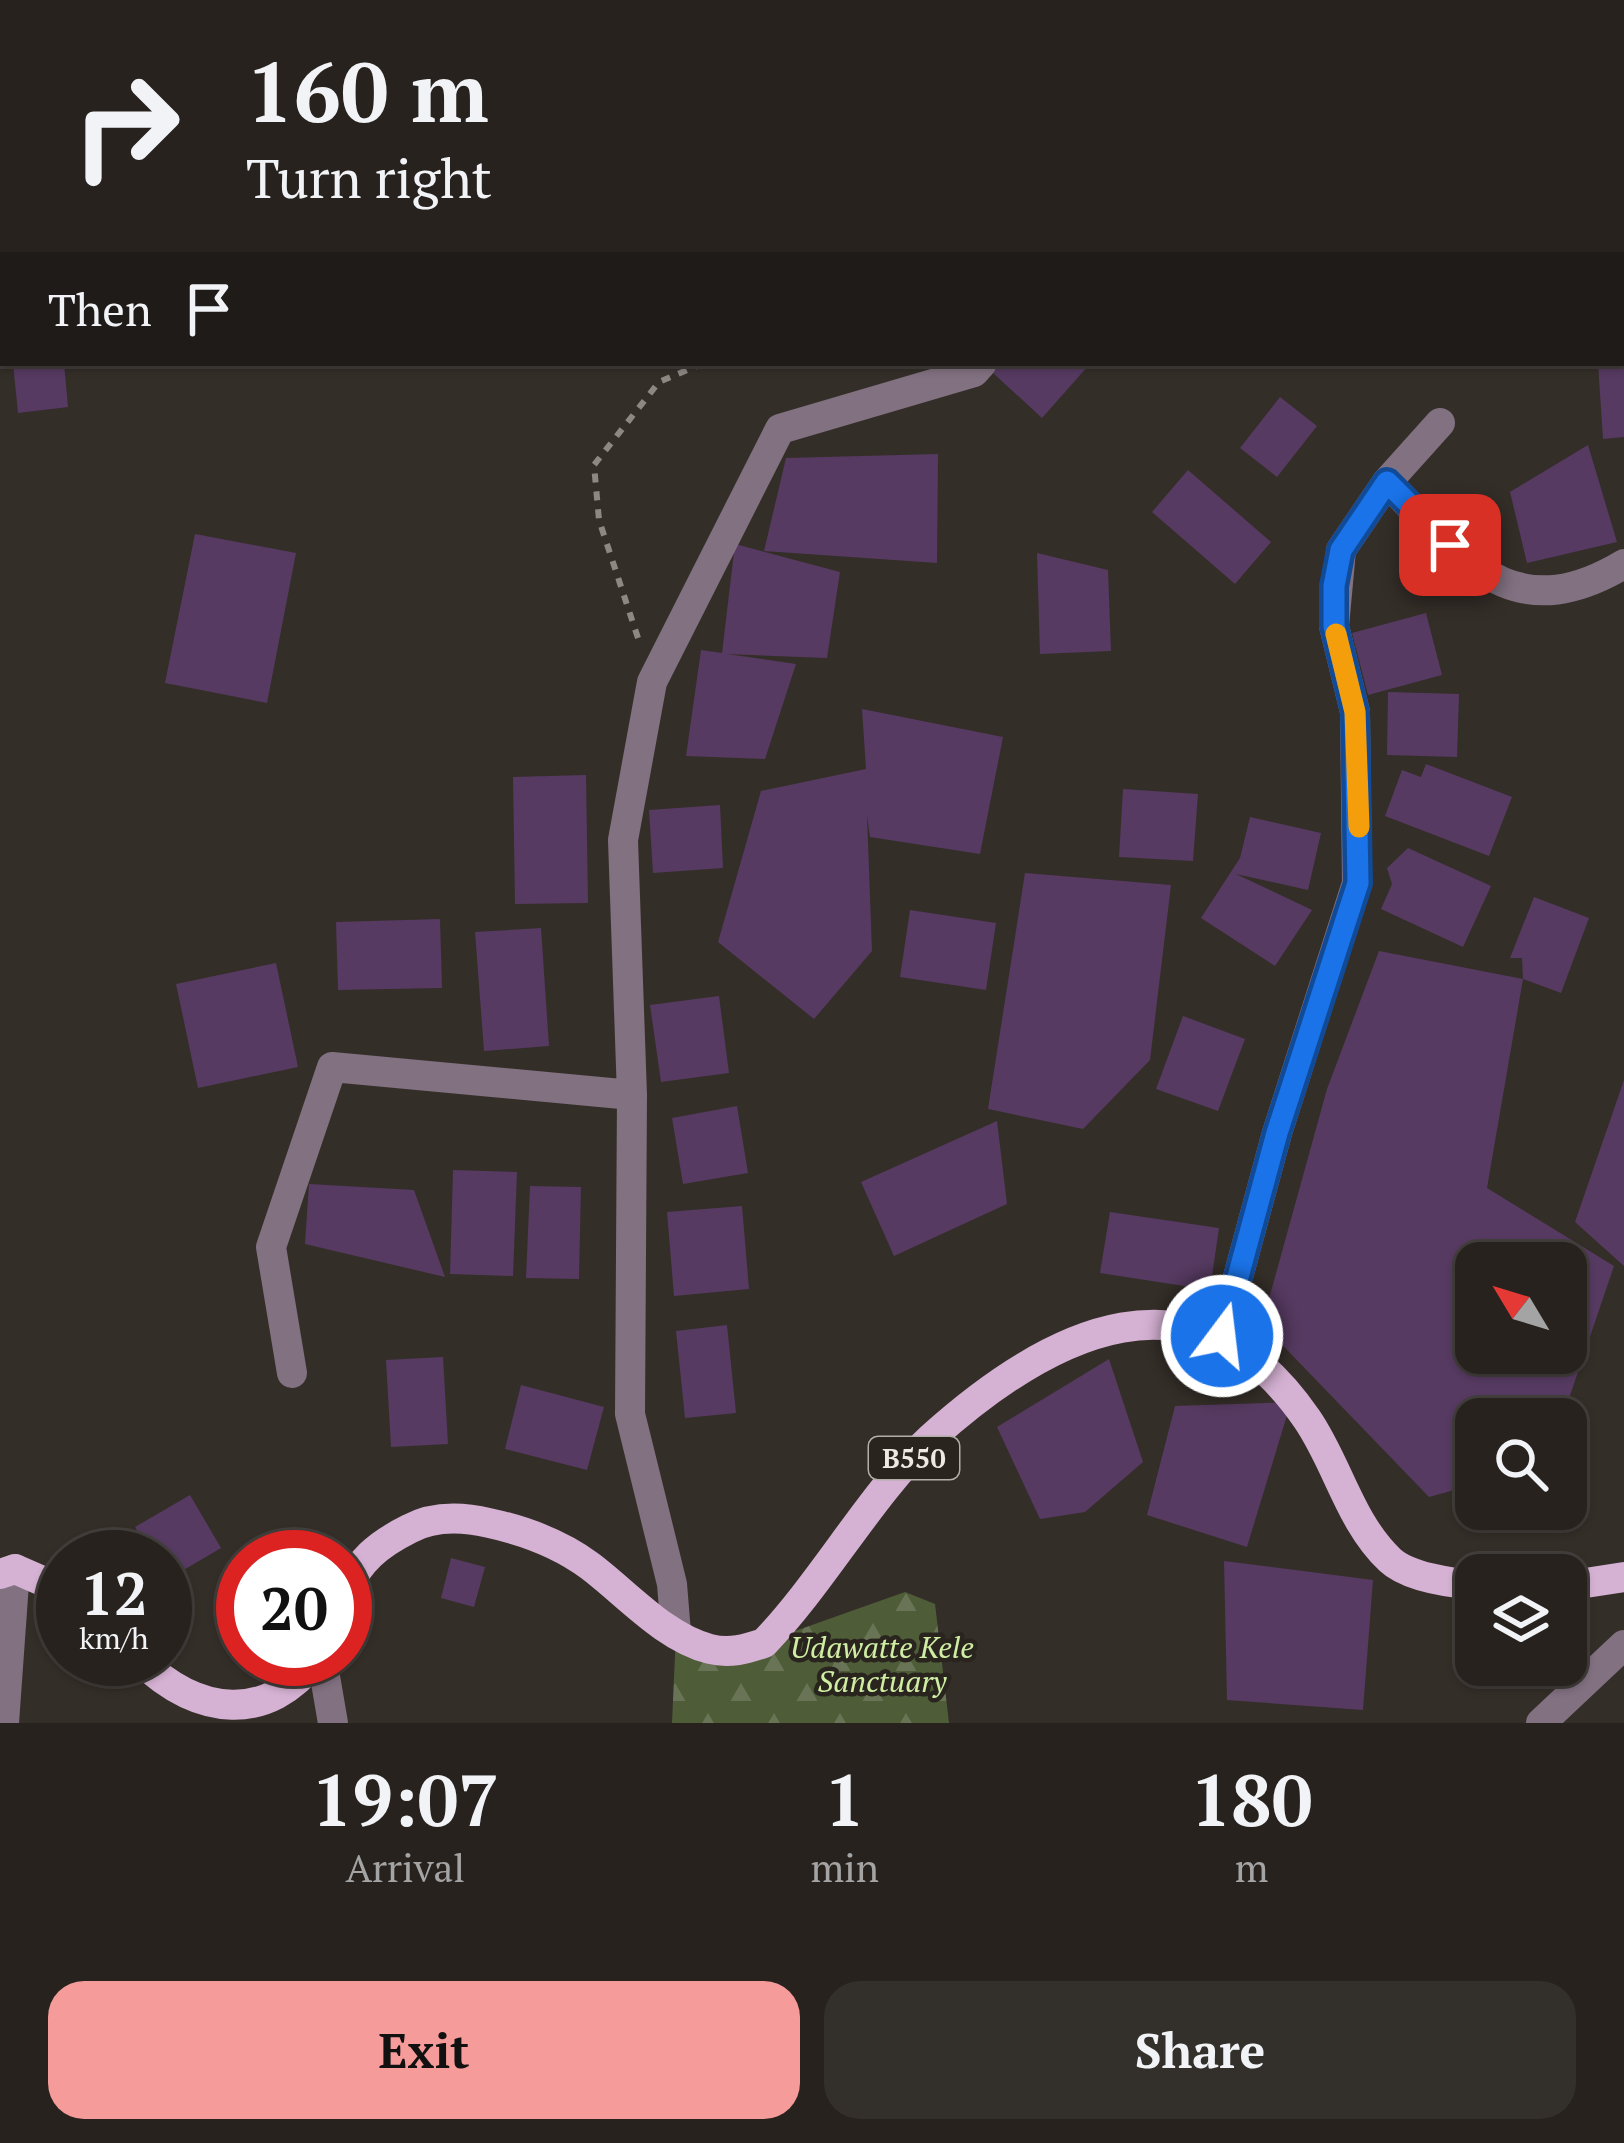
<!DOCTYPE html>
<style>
:root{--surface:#27221e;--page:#332f2b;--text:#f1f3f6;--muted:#a4a4a4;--line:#433f3c;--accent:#f59b99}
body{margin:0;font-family:"PT Serif",serif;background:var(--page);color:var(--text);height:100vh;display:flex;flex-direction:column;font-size:45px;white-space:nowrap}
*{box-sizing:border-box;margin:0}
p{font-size:39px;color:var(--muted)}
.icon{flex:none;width:66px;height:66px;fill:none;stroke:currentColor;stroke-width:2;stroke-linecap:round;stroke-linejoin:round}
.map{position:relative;height:1723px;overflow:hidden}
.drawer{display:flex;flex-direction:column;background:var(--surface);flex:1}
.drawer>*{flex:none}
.top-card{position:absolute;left:0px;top:0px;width:1626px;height:366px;box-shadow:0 3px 9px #0004,0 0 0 3px var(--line);background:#27221e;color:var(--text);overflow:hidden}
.needle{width:78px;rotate:308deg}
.tools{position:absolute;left:1455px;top:1242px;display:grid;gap:24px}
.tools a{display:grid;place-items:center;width:132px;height:132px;border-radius:24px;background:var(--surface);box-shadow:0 3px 9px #0004,0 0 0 3px var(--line);font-size:60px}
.speed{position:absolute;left:36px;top:1530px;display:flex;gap:24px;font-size:60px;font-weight:700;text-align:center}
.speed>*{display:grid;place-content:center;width:156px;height:156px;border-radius:50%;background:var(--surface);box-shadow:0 3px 9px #0004,0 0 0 3px var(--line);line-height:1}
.speed small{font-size:30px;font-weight:400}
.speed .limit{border:18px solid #d22;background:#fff;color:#111}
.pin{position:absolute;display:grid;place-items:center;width:102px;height:102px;color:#fff;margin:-51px;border-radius:24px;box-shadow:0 6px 18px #0006}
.me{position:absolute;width:132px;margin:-66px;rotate:15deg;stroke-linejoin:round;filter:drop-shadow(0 0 9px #0008)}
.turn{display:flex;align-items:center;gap:42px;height:252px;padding:0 48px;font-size:54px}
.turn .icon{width:156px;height:156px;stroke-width:2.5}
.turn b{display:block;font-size:84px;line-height:102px}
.then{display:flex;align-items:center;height:114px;padding:0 48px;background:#0003;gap:24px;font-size:45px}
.eta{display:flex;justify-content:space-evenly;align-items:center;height:204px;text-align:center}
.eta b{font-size:72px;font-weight:600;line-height:84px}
.action{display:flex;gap:24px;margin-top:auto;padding:24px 48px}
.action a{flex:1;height:138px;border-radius:36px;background:var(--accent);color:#111;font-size:48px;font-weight:600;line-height:138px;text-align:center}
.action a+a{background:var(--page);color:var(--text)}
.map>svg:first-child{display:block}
.forest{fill:url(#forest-firs)}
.building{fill:#563a61;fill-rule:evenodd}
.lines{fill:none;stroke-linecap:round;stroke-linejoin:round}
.path{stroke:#8e8883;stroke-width:6;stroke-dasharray:9 9;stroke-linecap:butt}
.minor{stroke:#827181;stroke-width:30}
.major{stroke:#d5b1d3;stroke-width:30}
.route-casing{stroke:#114b97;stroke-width:30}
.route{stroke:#1a73e8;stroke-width:21}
.slow{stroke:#f59e0b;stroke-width:21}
.labels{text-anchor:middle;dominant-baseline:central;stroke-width:9;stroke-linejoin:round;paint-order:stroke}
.shield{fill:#2a241e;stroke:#b2aea9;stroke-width:3}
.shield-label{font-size:27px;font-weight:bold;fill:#ede9e5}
.park-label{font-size:30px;font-style:italic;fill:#cfeea4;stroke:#2a241e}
</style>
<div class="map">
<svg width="1624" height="1723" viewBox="0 0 1624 1723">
<defs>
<pattern id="forest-firs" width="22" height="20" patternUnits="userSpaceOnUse" patternTransform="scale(3)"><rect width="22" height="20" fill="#4e5d38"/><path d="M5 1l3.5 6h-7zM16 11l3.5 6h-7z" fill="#687455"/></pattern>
</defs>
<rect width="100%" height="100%" fill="#342e28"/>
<path class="forest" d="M 905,1592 L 935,1604 L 949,1723 L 672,1723 L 676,1633 L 736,1652 Z"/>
<path class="building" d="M 13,363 L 64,363 L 68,407 L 18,413 Z
M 1002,363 L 1086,363 L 1089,365 L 1042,418 L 993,373 Z
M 1598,363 L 1624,363 L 1624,437 L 1603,439 Z
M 1280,397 L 1317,426 L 1277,477 L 1240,448 Z
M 1588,445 L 1617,542 L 1527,563 L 1510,492 Z
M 938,454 L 937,563 L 764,551 L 786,458 Z
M 1188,470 L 1271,542 L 1235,584 L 1152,512 Z
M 195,534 L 296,553 L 267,703 L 165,683 Z
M 735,544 L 840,572 L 827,658 L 727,654 L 796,664 L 765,759 L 686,756 L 701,650 L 722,653 Z
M 1037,553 L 1108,570 L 1111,651 L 1040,654 Z
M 1426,613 L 1442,675 L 1368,695 L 1352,633 Z
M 1388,692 L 1459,694 L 1457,757 L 1387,755 Z
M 862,709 L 1003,737 L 980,854 L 870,837 L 867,815 L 872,951 L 814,1019 L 718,942 L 761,791 L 866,769 Z
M 1426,764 L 1512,797 L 1489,856 L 1385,816 L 1402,770 L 1421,777 Z
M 586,775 L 588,903 L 515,904 L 513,777 Z
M 1123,789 L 1198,794 L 1193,861 L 1119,857 Z
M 720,805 L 723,868 L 653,873 L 649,810 Z
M 1250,817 L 1321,833 L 1308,890 L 1236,874 L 1312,910 L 1275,966 L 1201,918 L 1240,858 Z
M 1408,848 L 1491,886 L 1463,947 L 1381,909 L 1392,884 L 1387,868 Z
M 1025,873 L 1171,885 L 1150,1060 L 1083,1129 L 988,1109 Z
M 1534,897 L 1589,918 L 1561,993 L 1523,979 L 1487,1188 L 1614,1266 L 1562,1419 L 1476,1419 L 1476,1484 L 1429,1497 L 1262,1324 L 1327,1089 L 1379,951 L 1523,979 L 1522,958 L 1510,958 ZM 1476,1263 L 1566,1263 L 1566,1353 L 1476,1353 Z
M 910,910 L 996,923 L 986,990 L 900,977 Z
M 440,919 L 442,988 L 338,990 L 336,922 Z
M 541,928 L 549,1046 L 484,1051 L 475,932 Z
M 276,963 L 298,1067 L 198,1088 L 176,984 Z
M 719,996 L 729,1073 L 661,1082 L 650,1005 Z
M 1183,1016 L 1245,1039 L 1218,1111 L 1156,1089 Z
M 1624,1080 L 1624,1266 L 1575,1222 Z
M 737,1106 L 748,1173 L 683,1184 L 672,1118 Z
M 997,1121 L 1007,1204 L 894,1256 L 861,1182 Z
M 453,1170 L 517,1172 L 513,1276 L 450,1274 Z
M 309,1184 L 414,1190 L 445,1277 L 305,1244 Z
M 530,1186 L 581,1187 L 579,1279 L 526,1278 Z
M 742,1206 L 749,1289 L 674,1296 L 667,1212 Z
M 1110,1212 L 1219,1228 L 1210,1290 L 1100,1273 Z
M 727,1325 L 736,1413 L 685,1418 L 676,1331 Z
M 443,1357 L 448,1444 L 391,1447 L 386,1360 Z
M 1109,1359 L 1143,1462 L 1085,1512 L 1040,1519 L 997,1427 Z
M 521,1385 L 604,1407 L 587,1470 L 505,1449 Z
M 1291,1402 L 1247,1547 L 1147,1515 L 1175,1406 Z
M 190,1495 L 221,1548 L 165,1581 L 165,1557 L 152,1557 L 135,1527 Z
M 451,1558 L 485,1567 L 474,1607 L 441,1598 Z
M 1224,1561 L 1373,1580 L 1363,1710 L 1227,1700 Z"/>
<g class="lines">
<path class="path" d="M 638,638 L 599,520 L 594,465 L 659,382 L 704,363"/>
<path class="minor" d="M 1254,3 L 1254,0
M 0,19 L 3,18
M 1387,482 C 1462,558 1512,631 1624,564
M 1222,1336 L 1277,1133 L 1357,883 L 1355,712 L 1334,626 L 1341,550 L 1387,482 L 1440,423
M 292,1373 L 271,1247 L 332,1067 L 632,1095
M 676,1633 L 672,1584 L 630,1414 L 632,1095 L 623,840 L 652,682 L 780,429 L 974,372 L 982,363
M 322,1659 L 333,1723
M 4,1723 L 15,1569
M 1541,1723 L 1624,1645"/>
<path class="major" d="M 0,1574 L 15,1569 L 63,1590
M 1566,1586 L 1624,1577
M 345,1592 C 358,1561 379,1544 409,1529 C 433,1516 463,1517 489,1523 C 526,1531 559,1543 590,1566 C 626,1593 665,1638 710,1649 C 730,1654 746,1649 764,1643 C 823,1582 872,1492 931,1438 C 1050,1331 1196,1257 1307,1419 C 1338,1464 1349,1521 1390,1560 C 1408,1577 1451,1583 1476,1585
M 139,1659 C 199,1717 268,1723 316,1659"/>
</g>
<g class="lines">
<defs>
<path id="route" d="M 1222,1336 L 1277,1133 L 1358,883 L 1355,712 L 1334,626 L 1334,586 L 1341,550 L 1387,482 L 1450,545"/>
</defs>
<use href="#route" class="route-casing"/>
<use href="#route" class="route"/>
<path class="slow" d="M 1336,634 L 1355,712 L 1359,827"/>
</g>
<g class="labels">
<rect class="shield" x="869" y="1437" width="90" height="42" rx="9"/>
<g class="shield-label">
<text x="914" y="1458">B550</text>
</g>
<g class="park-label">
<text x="882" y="1647">Udawatte Kele<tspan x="882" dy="34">Sanctuary</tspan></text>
</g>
</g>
</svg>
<div class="tools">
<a><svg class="needle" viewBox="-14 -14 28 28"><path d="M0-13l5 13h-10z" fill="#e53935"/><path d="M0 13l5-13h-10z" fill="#a4a4a4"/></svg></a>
<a><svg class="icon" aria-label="search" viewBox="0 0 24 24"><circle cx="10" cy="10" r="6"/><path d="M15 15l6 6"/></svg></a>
<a><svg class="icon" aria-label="layers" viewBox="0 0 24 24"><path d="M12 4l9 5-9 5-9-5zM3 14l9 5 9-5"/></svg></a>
</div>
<div class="speed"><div>12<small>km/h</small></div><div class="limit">20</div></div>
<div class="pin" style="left:1450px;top:545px;background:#d93025"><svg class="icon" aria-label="arrive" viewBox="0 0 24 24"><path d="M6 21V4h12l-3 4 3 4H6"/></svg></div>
<svg class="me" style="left:1222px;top:1336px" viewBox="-20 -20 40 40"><circle r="17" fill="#1a73e8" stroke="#fff" stroke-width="3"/><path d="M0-11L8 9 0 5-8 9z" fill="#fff"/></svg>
<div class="top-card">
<div class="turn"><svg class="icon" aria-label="right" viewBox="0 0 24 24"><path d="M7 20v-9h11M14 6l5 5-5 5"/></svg><div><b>160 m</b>Turn right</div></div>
<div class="then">Then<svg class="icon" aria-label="arrive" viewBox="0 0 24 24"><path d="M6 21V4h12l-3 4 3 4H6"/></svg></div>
</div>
</div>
<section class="drawer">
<div class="eta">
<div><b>19:07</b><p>Arrival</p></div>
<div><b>1</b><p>min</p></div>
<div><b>180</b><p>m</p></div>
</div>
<div class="action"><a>Exit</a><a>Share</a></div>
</section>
